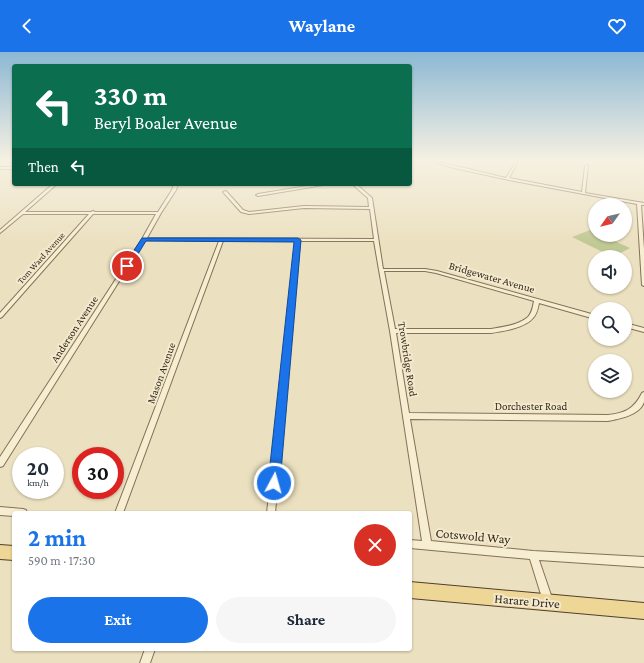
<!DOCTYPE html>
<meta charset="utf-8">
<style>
:root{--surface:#fff;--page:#f6f6f7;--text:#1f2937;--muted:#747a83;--accent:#1a73e8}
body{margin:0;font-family:"Crimson Pro",serif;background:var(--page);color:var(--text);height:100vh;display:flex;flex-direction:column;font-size:15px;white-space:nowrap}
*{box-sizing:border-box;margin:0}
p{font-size:13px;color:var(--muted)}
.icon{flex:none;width:22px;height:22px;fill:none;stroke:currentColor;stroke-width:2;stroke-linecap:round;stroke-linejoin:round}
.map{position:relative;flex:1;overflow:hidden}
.side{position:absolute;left:12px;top:459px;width:400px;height:140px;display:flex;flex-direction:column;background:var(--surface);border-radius:4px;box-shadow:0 1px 3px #0004}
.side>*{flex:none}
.hud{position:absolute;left:12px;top:12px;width:400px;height:122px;border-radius:4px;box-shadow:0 1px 3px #0004;background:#0b6e4f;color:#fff;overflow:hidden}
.needle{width:26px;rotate:236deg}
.buttons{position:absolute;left:588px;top:146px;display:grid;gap:8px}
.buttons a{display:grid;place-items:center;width:44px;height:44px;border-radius:50%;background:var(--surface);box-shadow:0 1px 3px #0004;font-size:20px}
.speed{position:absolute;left:12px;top:395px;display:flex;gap:8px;font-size:20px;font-weight:700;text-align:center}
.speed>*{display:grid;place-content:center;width:52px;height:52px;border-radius:50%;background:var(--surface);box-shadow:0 1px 3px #0004;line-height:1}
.speed small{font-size:10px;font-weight:400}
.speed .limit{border:6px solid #d22;background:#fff;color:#111}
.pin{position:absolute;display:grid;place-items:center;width:34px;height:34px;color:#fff;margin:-17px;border:2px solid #fff;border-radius:50%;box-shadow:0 1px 4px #0007}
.me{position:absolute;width:44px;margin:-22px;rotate:6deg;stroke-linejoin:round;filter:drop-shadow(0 0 3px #0008)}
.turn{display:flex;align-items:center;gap:14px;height:84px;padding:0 16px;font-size:18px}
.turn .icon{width:52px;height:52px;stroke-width:2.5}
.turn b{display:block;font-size:28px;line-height:34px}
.then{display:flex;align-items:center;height:38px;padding:0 16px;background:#0003;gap:8px;font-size:15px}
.round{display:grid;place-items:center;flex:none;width:42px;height:42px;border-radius:21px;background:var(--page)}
.overview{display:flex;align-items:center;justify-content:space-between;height:68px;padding:0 16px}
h1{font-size:24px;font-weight:700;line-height:30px;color:var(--accent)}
.button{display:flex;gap:8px;margin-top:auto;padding:8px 16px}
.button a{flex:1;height:46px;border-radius:24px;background:var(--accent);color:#fff;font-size:16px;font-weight:700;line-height:46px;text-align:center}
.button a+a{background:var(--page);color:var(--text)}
header{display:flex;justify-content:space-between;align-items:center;height:52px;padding:0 16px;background:var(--accent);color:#fff;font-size:18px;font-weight:700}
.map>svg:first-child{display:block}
.green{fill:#c0c894}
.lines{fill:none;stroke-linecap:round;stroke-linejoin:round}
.minor-casing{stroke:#837158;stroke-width:2}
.primary-casing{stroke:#503f2d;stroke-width:2}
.minor{fill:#f7edd1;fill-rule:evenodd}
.primary{fill:#eed697;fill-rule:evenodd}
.route{fill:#1a73e8;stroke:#114b97}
.labels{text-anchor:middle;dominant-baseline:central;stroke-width:4;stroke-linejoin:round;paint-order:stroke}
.far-street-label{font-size:9px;fill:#33281c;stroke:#f3eace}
.street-label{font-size:11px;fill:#33281c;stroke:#f3eace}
.near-street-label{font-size:13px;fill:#33281c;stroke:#f3eace}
</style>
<header><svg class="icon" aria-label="back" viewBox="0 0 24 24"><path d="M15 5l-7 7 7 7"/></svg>Waylane<svg class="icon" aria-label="heart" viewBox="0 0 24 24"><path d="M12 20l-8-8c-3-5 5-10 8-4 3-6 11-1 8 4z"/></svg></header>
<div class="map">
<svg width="644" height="611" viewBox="0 0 644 611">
<rect width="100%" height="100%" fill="#ebe0bf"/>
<path class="green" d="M 590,178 L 595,180 L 595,183 L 601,183 L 630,196 L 613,205 L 572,185 Z"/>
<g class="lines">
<defs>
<path id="minor" d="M 427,108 L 431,108 L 506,126 L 517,108 L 519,108 L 509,126 L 582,140 L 585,114 L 588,113 L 585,141 L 644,151 L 644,153 L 641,153 L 644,197 L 644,234 L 642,233 L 637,152 L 509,128 L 454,116 Z
M 0,115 L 14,115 L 14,117 L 0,117 Z
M 53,132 L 57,132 L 25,160 L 91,160 L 93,159 L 95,160 L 158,160 L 172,138 L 174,132 L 178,132 L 176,138 L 161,161 L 147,186 L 374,187 L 370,157 L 304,156 L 249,162 L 241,160 L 223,140 L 226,139 L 243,158 L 249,160 L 304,154 L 369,155 L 368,146 L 352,132 L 356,132 L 372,146 L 383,217 L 425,217 L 437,219 L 595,263 L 595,267 L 539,251 C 538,256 537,262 533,266 C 525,276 503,279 491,281 L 396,281 L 409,361 L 608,363 C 625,361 634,357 642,341 L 644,340 C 644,343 644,348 644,350 C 640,363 619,367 608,369 L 410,367 L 431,489 L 533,499 L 644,505 L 644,515 L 539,508 L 553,549 L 551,552 L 548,554 L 545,552 L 543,549 L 530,507 L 410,496 L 410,488 L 422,489 L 390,279 L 379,218 L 374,189 L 300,189 L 275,461 L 267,461 L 296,189 L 223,189 L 123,461 L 115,461 L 219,189 L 145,188 L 3,414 L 0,415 L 0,405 L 142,187 L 156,162 L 93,162 L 2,265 L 0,266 L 0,261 L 89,162 L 23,162 L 0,181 L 0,178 ZM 384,219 L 425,219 L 436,221 L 534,249 C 533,254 532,261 528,265 C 519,273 503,275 491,277 L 395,277 Z
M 320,132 L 329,132 L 258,144 L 256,143 L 258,142 Z
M 625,271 L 644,276 L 644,280 L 625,275 Z
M 0,455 L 23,457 L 26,458 L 27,461 L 14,461 L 14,464 L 0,463 Z
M 145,597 L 155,597 L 150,611 L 140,611 Z"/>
<path id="primary" d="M 0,493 L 14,494 L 14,508 L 0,507 Z
M 410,530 L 644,551 L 644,567 L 410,546 Z"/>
</defs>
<use href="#minor" class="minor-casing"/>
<use href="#primary" class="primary-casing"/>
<use href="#minor" class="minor"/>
<use href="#primary" class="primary"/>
</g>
<linearGradient id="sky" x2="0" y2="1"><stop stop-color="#8cb8d4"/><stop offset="0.56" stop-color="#f6f1e2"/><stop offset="1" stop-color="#f6f1e2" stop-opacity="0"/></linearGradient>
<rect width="644" height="193" fill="url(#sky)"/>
<path class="route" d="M 142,186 L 298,186 L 301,188 L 280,431 L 278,435 L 274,436 L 270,435 L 268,431 L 294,190 L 146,189 L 130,215 L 125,215 L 124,214 Z"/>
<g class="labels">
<g class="far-street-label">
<text transform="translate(41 206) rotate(-48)">Tom Ward Avenue</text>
</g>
<g class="street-label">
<text transform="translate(492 225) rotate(16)">Bridgewater Avenue</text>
<text transform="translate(74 277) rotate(-57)">Anderson Avenue</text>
<text transform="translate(408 307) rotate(81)">Trowbridge Road</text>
<text transform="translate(161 321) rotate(-70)">Mason Avenue</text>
<text x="531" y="354">Dorchester Road</text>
</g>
<g class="near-street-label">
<text transform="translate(473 484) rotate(5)">Cotswold Way</text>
<text transform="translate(527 549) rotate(5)">Harare Drive</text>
</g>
</g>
</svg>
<div class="buttons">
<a><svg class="needle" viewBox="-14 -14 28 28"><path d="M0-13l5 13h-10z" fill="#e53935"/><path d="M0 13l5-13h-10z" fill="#747a83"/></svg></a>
<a><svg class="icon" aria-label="sound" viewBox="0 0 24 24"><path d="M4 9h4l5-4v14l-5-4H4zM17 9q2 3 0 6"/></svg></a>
<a><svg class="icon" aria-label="search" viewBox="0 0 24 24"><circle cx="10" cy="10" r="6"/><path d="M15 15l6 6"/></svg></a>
<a><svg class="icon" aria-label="layers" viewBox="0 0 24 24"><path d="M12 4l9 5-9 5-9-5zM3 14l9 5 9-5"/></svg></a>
</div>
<div class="speed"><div>20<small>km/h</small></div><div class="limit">30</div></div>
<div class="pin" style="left:127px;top:214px;background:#d93025"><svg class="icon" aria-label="arrive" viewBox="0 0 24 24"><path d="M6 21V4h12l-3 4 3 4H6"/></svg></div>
<svg class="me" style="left:274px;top:431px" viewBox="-20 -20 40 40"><circle r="17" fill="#1a73e8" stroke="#fff" stroke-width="3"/><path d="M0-11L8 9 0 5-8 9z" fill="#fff"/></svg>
<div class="hud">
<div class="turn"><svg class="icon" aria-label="left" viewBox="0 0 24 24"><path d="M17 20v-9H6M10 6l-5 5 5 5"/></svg><div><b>330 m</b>Beryl Boaler Avenue</div></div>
<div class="then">Then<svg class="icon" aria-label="left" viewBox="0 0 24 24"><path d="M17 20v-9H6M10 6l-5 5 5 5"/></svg></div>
</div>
<section class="side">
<div class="overview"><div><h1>2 min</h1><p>590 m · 17:30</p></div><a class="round" style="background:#d93025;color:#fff"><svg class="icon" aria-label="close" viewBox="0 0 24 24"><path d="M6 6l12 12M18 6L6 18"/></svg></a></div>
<div class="button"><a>Exit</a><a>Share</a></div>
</section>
</div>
